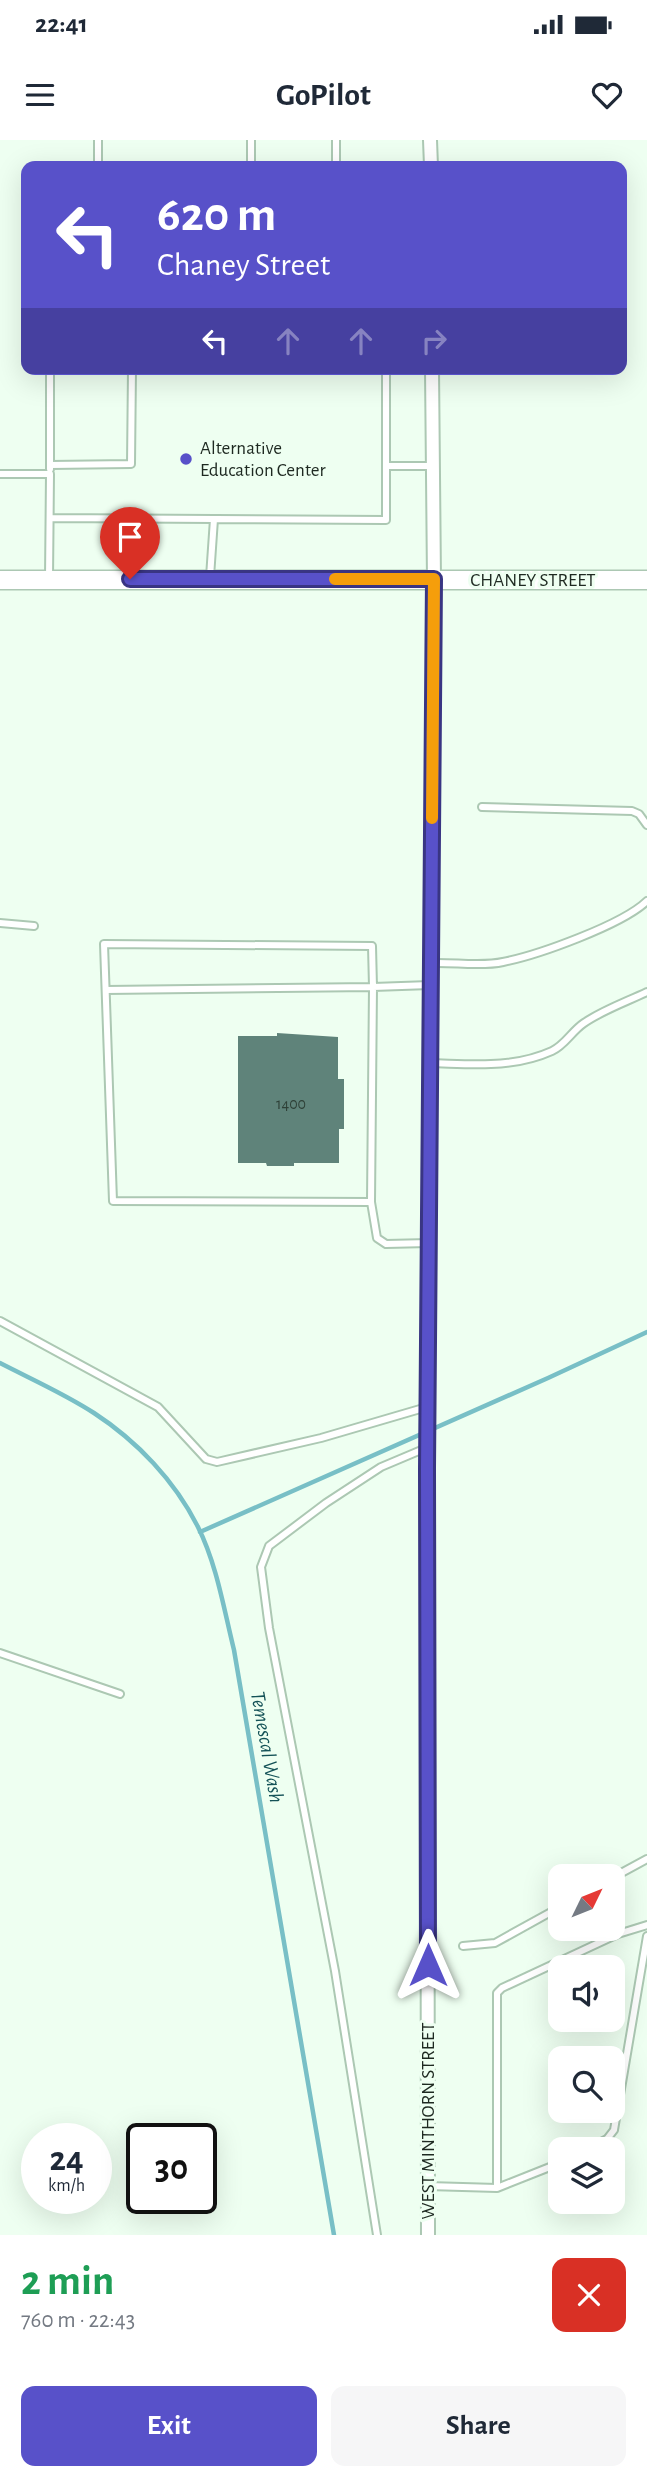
<!DOCTYPE html>
<meta charset="utf-8">
<style>
:root{--surface:#fff;--page:#f6f6f7;--text:#1f2937;--muted:#747a83;--accent:#5851c9}
body{margin:0;font-family:"Alegreya Sans",sans-serif;background:var(--page);color:var(--text);height:100vh;display:flex;flex-direction:column;font-size:26px;white-space:nowrap}
*{box-sizing:border-box;margin:0}
p{font-size:23px;color:var(--muted)}
.icon{flex:none;width:38px;height:38px;fill:none;stroke:currentColor;stroke-width:2;stroke-linecap:round;stroke-linejoin:round}
.map{position:relative;height:2095px;overflow:hidden}
.drawer{display:flex;flex-direction:column;background:var(--surface);flex:1}
.drawer>*{flex:none}
.hud{position:absolute;left:21px;top:21px;width:606px;height:214px;border-radius:14px;box-shadow:0 7px 28px #0002;background:#5851c9;color:#fff;overflow:hidden}
.needle{width:46px;rotate:47deg}
.buttons{position:absolute;left:548px;top:1724px;display:grid;gap:14px}
.buttons a{display:grid;place-items:center;width:77px;height:77px;border-radius:14px;background:var(--surface);box-shadow:0 7px 28px #0002;font-size:35px}
.speed{position:absolute;left:21px;top:1983px;display:flex;gap:14px;font-size:35px;font-weight:700;text-align:center}
.speed>*{display:grid;place-content:center;width:91px;height:91px;border-radius:50%;background:var(--surface);box-shadow:0 7px 28px #0002;line-height:1}
.speed small{font-size:18px;font-weight:400}
.speed .limit{border:4px solid #111;border-radius:10px;background:#fff;color:#111}
.pin{position:absolute;display:grid;place-items:center;width:60px;height:60px;color:#fff;margin:-72px -30px;border-radius:50% 50% 50% 0;rotate:-45deg;box-shadow:0 0 7px #0007}
.pin .icon{rotate:45deg}
.me{position:absolute;width:77px;margin:-38px;rotate:0deg;stroke-linejoin:round;filter:drop-shadow(0 0 5px #0008)}
.turn{display:flex;align-items:center;gap:24px;height:147px;padding:0 21px;font-size:32px}
.turn .icon{width:91px;height:91px;stroke-width:2.5}
.turn b{display:block;font-size:49px;line-height:60px}
.lanes{display:flex;align-items:center;height:66px;padding:0 21px;background:#0003;justify-content:center;gap:35px;direction:ltr}
.lanes .off{opacity:.35}
.round{display:grid;place-items:center;flex:none;width:74px;height:74px;border-radius:14px;background:var(--page)}
.overview{display:flex;align-items:center;justify-content:space-between;height:119px;padding:0 21px}
h1{font-size:42px;font-weight:600;line-height:52px;color:#1e9e55}
.action{display:flex;gap:14px;margin-top:auto;padding:14px 21px}
.action a{flex:1;height:80px;border-radius:14px;background:var(--accent);color:#fff;font-size:28px;font-weight:600;line-height:80px;text-align:center}
.action a+a{background:var(--page);color:var(--text)}
.status{display:flex;justify-content:space-between;align-items:center;height:49px;padding:0 35px;background:var(--surface);direction:ltr}
.status svg{height:19px;fill:currentColor}
header{display:flex;justify-content:space-between;align-items:center;height:91px;padding:0 21px;background:var(--surface);font-size:32px;font-weight:600}
.map>svg:first-child{display:block}
.lines{fill:none;stroke-linecap:round;stroke-linejoin:round}
.stream{stroke:#78bfc6;stroke-width:4.5}
.building{fill:#5f837a}
.lane-casing{stroke:#acc8b3;stroke-width:10}
.street-casing{stroke:#acc8b3;stroke-width:16}
.secondary-casing{stroke:#acc8b3;stroke-width:21}
.lane{stroke:#fff;stroke-width:6}
.street{stroke:#fff;stroke-width:12}
.secondary{stroke:#fff;stroke-width:18}
.route-casing{stroke:#393583;stroke-width:18}
.route{stroke:#5851c9;stroke-width:12}
.slow{stroke:#f59e0b;stroke-width:12}
.poi-dot{fill:#5851c9;stroke:#eefff1;stroke-width:2.5}
.labels{text-anchor:middle;dominant-baseline:central;stroke-width:6;stroke-linejoin:round;paint-order:stroke}
.number-label{font-size:16px;fill:#2e4037}
.poi-label{font-size:19px;fill:#1e2921;stroke:#eefff1;text-anchor:start}
.street-label{font-size:19px;fill:#1e2921;stroke:#eefff1}
.water-label{font-size:21px;font-style:italic;fill:#145257;stroke:#eefff1}
</style>
<div class="status"><b>22:41</b><svg viewBox="0 0 49 12"><path d="M0 12V9h3v3zM5 12V6h3v6zM10 12V3h3v9zM15 12V0h3v12zM26 1h20v11H26zM47 4h2v5h-2z"/></svg></div>
<header><svg class="icon" aria-label="menu" viewBox="0 0 24 24"><path d="M4 6h16M4 12h16M4 18h16"/></svg>GoPilot<svg class="icon" aria-label="heart" viewBox="0 0 24 24"><path d="M12 20l-8-8c-3-5 5-10 8-4 3-6 11-1 8 4z"/></svg></header>
<div class="map">
<svg width="647" height="2095" viewBox="0 0 647 2095">
<rect width="100%" height="100%" fill="#eefff1"/>
<g class="lines">
<path class="stream" d="M 0,1223 C 31,1239 65,1254 94,1273 C 137,1301 175,1341 198,1387 C 217,1425 224,1470 234,1510 L 334,2095
M 200,1392 L 548,1238 L 647,1192"/>
</g>
<path class="building" d="M 277,893 L 338,897 L 338,939 L 344,939 L 344,989 L 339,989 L 339,1023 L 294,1023 L 294,1026 L 267,1026 L 266,1023 L 238,1023 L 238,896 L 277,896 Z"/>
<g class="lines">
<defs>
<path id="lane" d="M 98,26 L 98,0
M 251,26 L 251,0
M 336,26 L 336,0
M 50,229 L 50,329
M 50,325 L 131,324 L 132,229
M 386,326 L 432,326
M 0,334 L 50,334 L 49,439
M 50,378 L 386,380 L 386,229
M 210,437 L 214,379
M 482,667 L 632,671 L 639,674 L 647,685
M 0,783 L 34,786
M 432,823 C 454,822 481,827 503,822 C 538,815 622,785 647,761
M 106,850 L 373,847 L 371,1062 L 377,1098 L 386,1104 L 429,1103
M 430,923 C 472,924 512,929 552,911 C 565,905 572,891 584,883 C 603,870 626,862 647,852
M 371,1062 L 113,1061 L 104,804 L 372,806 L 373,847 L 430,845
M 0,1181 L 158,1267 L 206,1319 L 217,1322 L 321,1298 L 427,1267
M 0,1513 L 120,1554
M 612,1738 L 647,1719
M 463,1806 L 495,1803 L 560,1767
M 588,2009 L 607,1999 L 614,1990 L 647,1796
M 428,2046 L 497,2048 L 497,1853 L 502,1848 L 618,1794 L 647,1785
M 497,2048 L 560,2023
M 377,2095 L 335,1831 L 269,1488 L 261,1427 L 269,1406 L 326,1363 L 381,1327 L 426,1308"/>
<path id="street" d="M 430,0 L 431,26
M 428,2095 L 427,1329 L 434,440 L 432,229"/>
<path id="secondary" d="M 0,440 L 647,440"/>
</defs>
<use href="#lane" class="lane-casing"/>
<use href="#street" class="street-casing"/>
<use href="#secondary" class="secondary-casing"/>
<use href="#lane" class="lane"/>
<use href="#street" class="street"/>
<use href="#secondary" class="secondary"/>
</g>
<g class="lines">
<defs>
<path id="route" d="M 130,439 L 434,439 L 427,1329 L 428,1825"/>
</defs>
<use href="#route" class="route-casing"/>
<use href="#route" class="route"/>
<path class="slow" d="M 335,439 L 434,439 L 432,678"/>
</g>
<circle class="poi-dot" cx="186" cy="319" r="7"/>
<g class="labels">
<g class="number-label">
<text x="291" y="964">1400</text>
</g>
<g class="poi-label">
<text x="200" y="308">Alternative<tspan x="200" dy="22">Education Center</tspan></text>
</g>
<g class="street-label">
<text x="533" y="440">CHANEY STREET</text>
<text transform="translate(428 1981) rotate(-90)">WEST MINTHORN STREET</text>
</g>
<g class="water-label">
<text transform="translate(267 1607) rotate(80)">Temescal Wash</text>
</g>
</g>
</svg>
<div class="buttons">
<a><svg class="needle" viewBox="-14 -14 28 28"><path d="M0-13l5 13h-10z" fill="#e53935"/><path d="M0 13l5-13h-10z" fill="#747a83"/></svg></a>
<a><svg class="icon" aria-label="sound" viewBox="0 0 24 24"><path d="M4 9h4l5-4v14l-5-4H4zM17 9q2 3 0 6"/></svg></a>
<a><svg class="icon" aria-label="search" viewBox="0 0 24 24"><circle cx="10" cy="10" r="6"/><path d="M15 15l6 6"/></svg></a>
<a><svg class="icon" aria-label="layers" viewBox="0 0 24 24"><path d="M12 4l9 5-9 5-9-5zM3 14l9 5 9-5"/></svg></a>
</div>
<div class="speed"><div>24<small>km/h</small></div><div class="limit">30</div></div>
<div class="pin" style="left:130px;top:439px;background:#d93025"><svg class="icon" aria-label="arrive" viewBox="0 0 24 24"><path d="M6 21V4h12l-3 4 3 4H6"/></svg></div>
<svg class="me" style="left:428px;top:1825px" viewBox="-20 -20 40 40"><path d="M0-17L14 15 0 8-14 15z" fill="#5851c9" stroke="#fff" stroke-width="4"/></svg>
<div class="hud">
<div class="turn"><svg class="icon" aria-label="left" viewBox="0 0 24 24"><path d="M17 20v-9H6M10 6l-5 5 5 5"/></svg><div><b>620 m</b>Chaney Street</div></div>
<div class="lanes"><svg class="icon" aria-label="left" viewBox="0 0 24 24"><path d="M17 20v-9H6M10 6l-5 5 5 5"/></svg><svg class="icon off" aria-label="ahead" viewBox="0 0 24 24"><path d="M12 20V5M6 11l6-6 6 6"/></svg><svg class="icon off" aria-label="ahead" viewBox="0 0 24 24"><path d="M12 20V5M6 11l6-6 6 6"/></svg><svg class="icon off" aria-label="right" viewBox="0 0 24 24"><path d="M7 20v-9h11M14 6l5 5-5 5"/></svg></div>
</div>
</div>
<section class="drawer">
<div class="overview"><div><h1>2 min</h1><p>760 m · 22:43</p></div><a class="round" style="background:#d93025;color:#fff"><svg class="icon" aria-label="close" viewBox="0 0 24 24"><path d="M6 6l12 12M18 6L6 18"/></svg></a></div>
<div class="action"><a>Exit</a><a>Share</a></div>
</section>
